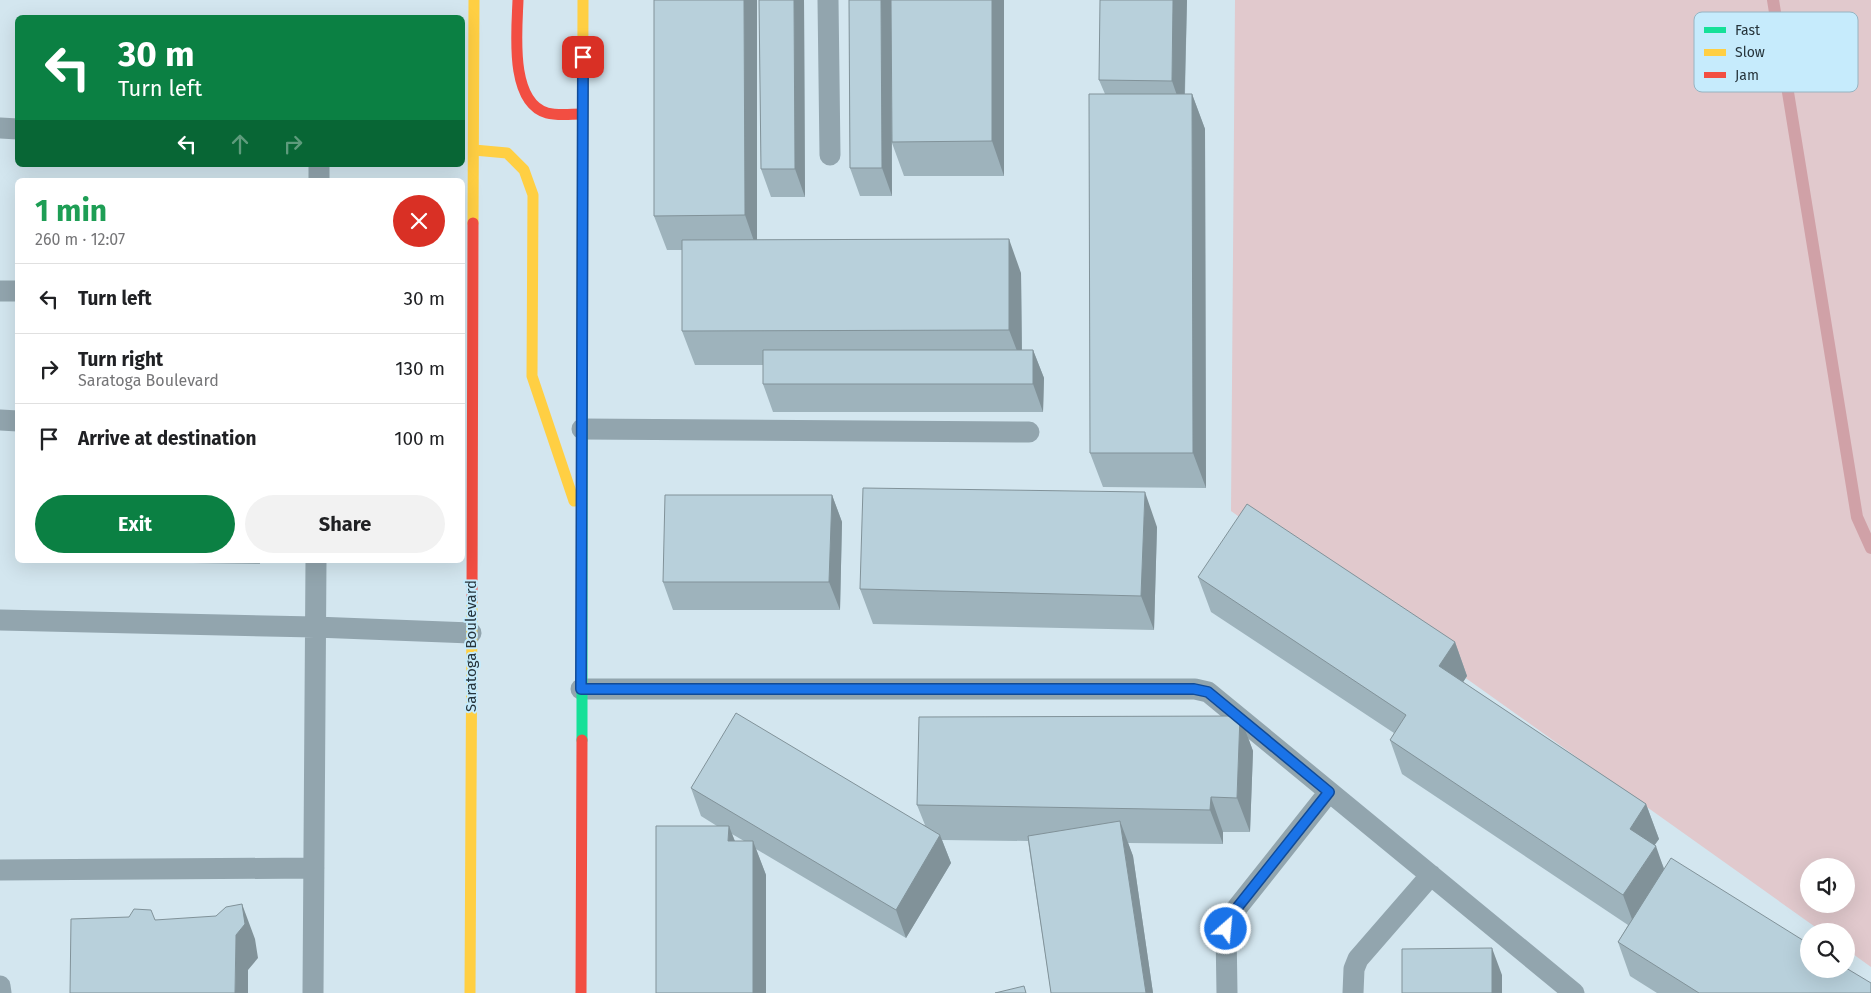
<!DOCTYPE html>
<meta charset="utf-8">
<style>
:root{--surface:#fff;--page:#f2f2f2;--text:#202124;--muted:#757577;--line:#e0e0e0;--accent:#0b8043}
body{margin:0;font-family:"Fira Sans",sans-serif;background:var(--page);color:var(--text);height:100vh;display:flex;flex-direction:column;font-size:19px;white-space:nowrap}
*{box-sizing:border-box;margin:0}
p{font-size:16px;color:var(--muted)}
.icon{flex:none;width:28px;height:28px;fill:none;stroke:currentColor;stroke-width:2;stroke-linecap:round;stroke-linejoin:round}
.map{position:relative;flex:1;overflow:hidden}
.panel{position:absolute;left:15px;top:178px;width:450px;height:385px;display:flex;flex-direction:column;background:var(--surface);border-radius:8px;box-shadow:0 5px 20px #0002}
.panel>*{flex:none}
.banner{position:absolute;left:15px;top:15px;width:450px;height:152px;border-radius:8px;box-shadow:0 5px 20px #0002;background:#0b8043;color:#fff;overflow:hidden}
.tools{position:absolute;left:1800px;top:858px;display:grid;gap:10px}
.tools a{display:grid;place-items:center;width:55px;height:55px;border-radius:50%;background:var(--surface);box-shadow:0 5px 20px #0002;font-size:25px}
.pin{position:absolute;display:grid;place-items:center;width:42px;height:42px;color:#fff;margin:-21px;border-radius:10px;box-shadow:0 2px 8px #0006}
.me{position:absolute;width:55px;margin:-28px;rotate:27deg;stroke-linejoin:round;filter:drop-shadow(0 0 4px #0008)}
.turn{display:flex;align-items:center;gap:18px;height:105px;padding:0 20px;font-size:22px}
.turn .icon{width:65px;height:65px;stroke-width:2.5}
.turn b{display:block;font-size:35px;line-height:42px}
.lanes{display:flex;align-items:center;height:48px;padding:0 20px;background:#0003;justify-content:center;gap:25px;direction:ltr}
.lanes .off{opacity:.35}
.round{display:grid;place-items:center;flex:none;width:52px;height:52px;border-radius:26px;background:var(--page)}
.summary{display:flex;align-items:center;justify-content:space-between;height:85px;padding:0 20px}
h1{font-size:30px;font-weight:700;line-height:38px;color:#1e9e55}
.action{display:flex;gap:10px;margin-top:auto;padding:10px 20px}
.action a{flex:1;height:58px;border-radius:30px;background:var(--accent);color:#fff;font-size:20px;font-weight:700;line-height:58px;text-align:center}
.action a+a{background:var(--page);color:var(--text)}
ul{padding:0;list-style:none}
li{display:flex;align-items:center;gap:15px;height:70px;padding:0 20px;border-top:1px solid var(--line)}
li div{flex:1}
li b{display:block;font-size:19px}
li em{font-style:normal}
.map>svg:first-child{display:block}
.green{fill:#e1c9cd;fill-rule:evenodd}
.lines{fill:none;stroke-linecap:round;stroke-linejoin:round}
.stream{stroke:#d0a1a7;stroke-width:12}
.lane{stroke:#92a5ae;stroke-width:21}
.fast{stroke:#16e098;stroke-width:11}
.slow{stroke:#ffcf43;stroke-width:11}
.jam{stroke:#f24e42;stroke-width:11}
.wall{fill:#9eb3bc;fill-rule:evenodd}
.shaded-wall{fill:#819299}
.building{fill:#b8d0db;stroke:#819299}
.route-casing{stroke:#114b97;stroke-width:12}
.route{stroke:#1a73e8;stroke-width:9}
.labels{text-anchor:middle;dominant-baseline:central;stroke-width:4;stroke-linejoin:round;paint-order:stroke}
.street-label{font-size:15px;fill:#26343b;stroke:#c6ebfc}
.key{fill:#c6ebfc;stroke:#96b4c2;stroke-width:1}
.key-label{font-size:14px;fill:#26343b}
</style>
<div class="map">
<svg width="1871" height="993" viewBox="0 0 1871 993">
<rect width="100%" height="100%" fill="#d3e6ef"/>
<path class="green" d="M 1235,0 L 1871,0 L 1871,967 L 1846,949 L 1846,931 L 1821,931 L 1231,511 ZM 1809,866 L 1846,866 L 1846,904 L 1809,904 Z"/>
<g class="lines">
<path class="stream" d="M 1773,0 L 1857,517 L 1871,548"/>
<path class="lane" d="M 828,0 L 830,155
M 0,128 L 18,129
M 319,180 L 319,165
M 0,291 L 18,291
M 0,420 L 18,421
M 582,429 L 1029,432
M 0,620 L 315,627 L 471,633
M 581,689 L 1195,689 L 1208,692 L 1574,993
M 0,870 L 314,868
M 0,986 L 1,993
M 313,993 L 316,560
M 1227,993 L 1226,929 L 1229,918 L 1329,792
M 1353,993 L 1354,969 L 1358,959 L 1431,875"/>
<path class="fast" d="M 582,740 L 582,377"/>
<path class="slow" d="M 474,150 L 507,153 L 524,170 L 533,195 L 532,376 L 574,501
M 473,223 L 474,0
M 582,377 L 583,0
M 470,993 L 472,601"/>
<path class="jam" d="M 518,0 C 517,30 509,102 547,113 C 558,116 571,114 582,114
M 472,601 L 473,223
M 581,993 L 582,740"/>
</g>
<path class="wall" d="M 654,0 L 757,0 L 757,240 L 1021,273 L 1022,350 L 1033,350 L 1044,378 L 1043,412 L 773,412 L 763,384 L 763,365 L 695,365 L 682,331 L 682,250 L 667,250 L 654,216 Z
M 759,0 L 804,0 L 805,197 L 771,197 L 761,169 Z
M 849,0 L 1004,0 L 1004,176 L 904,176 L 892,143 L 892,196 L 860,196 L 850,168 Z
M 1187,0 L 1185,94 L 1192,94 L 1205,129 L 1206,488 L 1103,487 L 1090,453 L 1105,94 L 1099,80 Z
M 832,495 L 842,522 L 840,610 L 673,610 L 663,582 Z
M 1157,527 L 1154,630 L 873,624 L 860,589 Z
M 192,560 L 260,560 L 260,564 L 193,563 Z
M 1198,577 L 1455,642 L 1467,676 L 1463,682 L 1646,804 L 1659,839 L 1654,845 L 1664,868 L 1871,993 L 1657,993 L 1630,976 L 1618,942 L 1628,925 L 1402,774 L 1390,740 L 1394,733 L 1211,612 Z
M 1240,716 L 1253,751 L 1250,832 L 1223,832 L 1223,844 L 1128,843 L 1133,856 L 1153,993 L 1051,993 L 1028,841 L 942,840 L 951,863 L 906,938 L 756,849 L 766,875 L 766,993 L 656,993 L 717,826 L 701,816 L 691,788 L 925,825 L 917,805 ZM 732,834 L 744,841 L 735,841 Z"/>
<path class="shaded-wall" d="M 744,0 L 757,0 L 757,250 L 745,215 Z
M 794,0 L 804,0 L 805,197 L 795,169 Z
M 881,0 L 891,0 L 892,196 L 882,168 Z
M 992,0 L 1004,0 L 1004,176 L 992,141 Z
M 1173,0 L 1187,0 L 1184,116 L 1172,81 Z
M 1192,94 L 1205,129 L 1206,488 L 1193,453 Z
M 1009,239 L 1021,273 L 1022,364 L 1009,330 Z
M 1033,350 L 1044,378 L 1043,412 L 1033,384 Z
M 1145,492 L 1157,527 L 1154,630 L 1141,596 Z
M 832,495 L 842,522 L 840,610 L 829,582 Z
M 1455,642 L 1467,676 L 1451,701 L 1439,666 Z
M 1240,716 L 1253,751 L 1250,832 L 1237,798 Z
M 1211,797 L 1223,832 L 1223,844 L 1210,810 Z
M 1646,804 L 1659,839 L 1642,863 L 1630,829 Z
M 1120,821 L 1133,856 L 1153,993 L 1146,993 Z
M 729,826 L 742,860 L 728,841 Z
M 940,835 L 951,863 L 906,938 L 896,910 Z
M 753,841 L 766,875 L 766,993 L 753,993 Z
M 1656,846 L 1668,881 L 1636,930 L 1623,895 Z
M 242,904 L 255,939 L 258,958 L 248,970 L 248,993 L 235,993 L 236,935 Z
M 1492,948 L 1502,975 L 1502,993 L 1492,993 Z"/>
<path class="building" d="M 654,0 L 744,0 L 745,215 L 654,216 Z
M 759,0 L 794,0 L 795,169 L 761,169 Z
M 849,0 L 881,0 L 882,168 L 850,168 Z
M 891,0 L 992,0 L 992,141 L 892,142 Z
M 1100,0 L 1173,0 L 1172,81 L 1099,80 Z
M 1089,94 L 1192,94 L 1193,453 L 1090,453 Z
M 1009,239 L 1009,330 L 682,331 L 682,240 Z
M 763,350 L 1033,350 L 1033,384 L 763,384 Z
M 863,488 L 1145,492 L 1141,596 L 860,589 Z
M 665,495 L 832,495 L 829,582 L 663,582 Z
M 1247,504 L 1455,642 L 1439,666 L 1646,804 L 1630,829 L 1656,846 L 1623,895 L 1390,740 L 1406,715 L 1198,577 Z
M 736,713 L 940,835 L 896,910 L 691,788 Z
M 1240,716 L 1237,798 L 1211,797 L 1210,810 L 917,805 L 919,717 Z
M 1120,821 L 1146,993 L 1051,993 L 1028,836 Z
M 656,826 L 729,826 L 728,841 L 753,841 L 753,993 L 656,993 Z
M 1671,858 L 1809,944 L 1809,969 L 1846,969 L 1846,968 L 1871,983 L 1871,993 L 1699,993 L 1618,942 Z
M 242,904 L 245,924 L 236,935 L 235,993 L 70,993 L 71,919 L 129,917 L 134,909 L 151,910 L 155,920 L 216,916 L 226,907 Z
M 1492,948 L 1492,993 L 1402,993 L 1402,949 Z
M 1024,986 L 1026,993 L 995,993 Z"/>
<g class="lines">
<defs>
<path id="route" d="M 583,57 L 581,689 L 1194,689 L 1208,692 L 1329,792 L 1229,918 L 1226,929"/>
</defs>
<use href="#route" class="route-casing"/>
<use href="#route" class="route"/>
</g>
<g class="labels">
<g class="street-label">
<text transform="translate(471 646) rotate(-90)">Saratoga Boulevard</text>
</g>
</g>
<rect x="1694" y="12" width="164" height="80" rx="8" class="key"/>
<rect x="1704" y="27" width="22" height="6" fill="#16e098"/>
<rect x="1704" y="49" width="22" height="7" fill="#ffcf43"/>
<rect x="1704" y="72" width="22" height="6" fill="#f24e42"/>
<g class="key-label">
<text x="1735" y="35">Fast</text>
<text x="1735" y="57">Slow</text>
<text x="1735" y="80">Jam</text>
</g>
</svg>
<div class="tools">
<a><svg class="icon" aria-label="sound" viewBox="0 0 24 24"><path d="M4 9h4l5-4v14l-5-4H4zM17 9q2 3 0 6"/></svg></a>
<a><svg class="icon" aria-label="search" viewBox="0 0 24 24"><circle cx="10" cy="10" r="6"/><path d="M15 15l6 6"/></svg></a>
</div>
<div class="pin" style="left:583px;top:57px;background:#d93025"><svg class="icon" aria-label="arrive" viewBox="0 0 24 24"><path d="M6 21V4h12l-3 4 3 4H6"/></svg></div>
<svg class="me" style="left:1226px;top:929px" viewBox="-20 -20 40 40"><circle r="17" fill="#1a73e8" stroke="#fff" stroke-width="3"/><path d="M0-11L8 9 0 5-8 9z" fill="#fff"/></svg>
<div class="banner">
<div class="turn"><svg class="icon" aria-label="left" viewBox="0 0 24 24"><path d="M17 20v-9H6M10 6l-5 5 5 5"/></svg><div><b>30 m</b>Turn left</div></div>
<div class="lanes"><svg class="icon" aria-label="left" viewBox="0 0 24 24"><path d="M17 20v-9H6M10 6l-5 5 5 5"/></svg><svg class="icon off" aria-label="ahead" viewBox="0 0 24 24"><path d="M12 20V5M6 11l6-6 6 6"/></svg><svg class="icon off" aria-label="right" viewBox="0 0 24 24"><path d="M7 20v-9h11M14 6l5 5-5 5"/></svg></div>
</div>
<section class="panel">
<div class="summary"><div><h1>1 min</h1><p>260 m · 12:07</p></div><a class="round" style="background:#d93025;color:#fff"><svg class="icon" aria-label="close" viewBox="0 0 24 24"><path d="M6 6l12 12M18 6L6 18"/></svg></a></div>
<ul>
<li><svg class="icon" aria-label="left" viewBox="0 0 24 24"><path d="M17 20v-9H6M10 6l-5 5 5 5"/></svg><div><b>Turn left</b></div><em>30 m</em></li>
<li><svg class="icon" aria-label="right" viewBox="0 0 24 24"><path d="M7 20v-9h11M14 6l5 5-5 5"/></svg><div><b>Turn right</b><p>Saratoga Boulevard</p></div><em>130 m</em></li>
<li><svg class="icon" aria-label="arrive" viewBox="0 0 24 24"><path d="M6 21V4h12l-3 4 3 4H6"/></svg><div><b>Arrive at destination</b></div><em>100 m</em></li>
</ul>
<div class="action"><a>Exit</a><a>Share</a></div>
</section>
</div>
